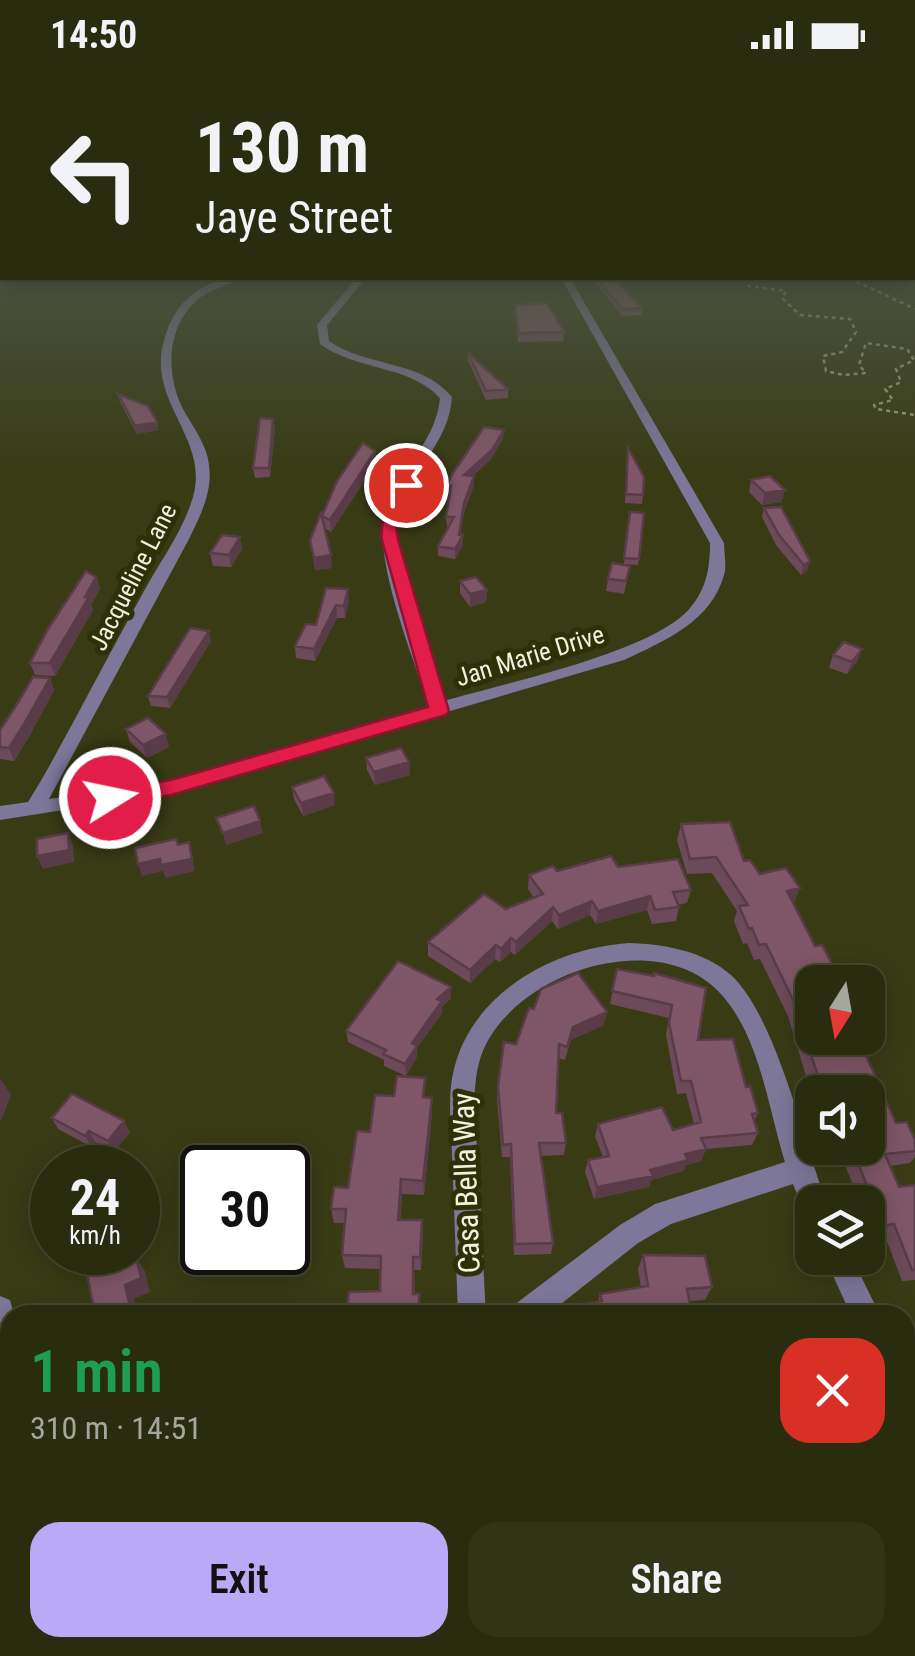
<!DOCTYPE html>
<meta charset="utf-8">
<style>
:root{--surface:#2a2c0f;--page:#323418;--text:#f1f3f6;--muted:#a5a79e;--line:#46482f;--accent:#baaaf6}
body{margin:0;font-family:"Roboto Condensed",sans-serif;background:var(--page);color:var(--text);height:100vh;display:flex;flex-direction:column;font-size:38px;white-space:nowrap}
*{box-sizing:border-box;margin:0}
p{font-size:32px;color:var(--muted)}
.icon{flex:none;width:55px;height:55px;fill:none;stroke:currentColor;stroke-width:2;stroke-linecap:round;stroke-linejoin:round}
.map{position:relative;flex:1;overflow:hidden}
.drawer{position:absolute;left:0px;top:1235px;width:915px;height:352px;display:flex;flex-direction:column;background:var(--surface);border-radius:30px 30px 0 0;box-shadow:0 5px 25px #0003,0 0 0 2px var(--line)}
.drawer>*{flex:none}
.banner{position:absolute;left:0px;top:0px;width:915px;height:210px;box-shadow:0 5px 25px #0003,0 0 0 2px var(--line);background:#2a2c0f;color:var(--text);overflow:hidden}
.needle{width:65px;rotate:191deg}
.fabs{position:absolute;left:795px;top:895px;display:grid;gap:20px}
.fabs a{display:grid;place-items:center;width:90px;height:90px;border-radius:20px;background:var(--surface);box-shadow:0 5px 25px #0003,0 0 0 2px var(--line);font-size:50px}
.speed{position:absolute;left:30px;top:1075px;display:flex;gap:20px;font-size:50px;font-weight:700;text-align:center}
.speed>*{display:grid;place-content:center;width:130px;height:130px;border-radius:50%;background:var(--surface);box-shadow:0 5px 25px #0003,0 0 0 2px var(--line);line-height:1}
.speed small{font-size:25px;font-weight:400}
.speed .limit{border:5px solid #111;border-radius:15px;background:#fff;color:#111}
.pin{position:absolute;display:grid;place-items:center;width:85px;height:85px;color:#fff;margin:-42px;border:5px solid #fff;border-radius:50%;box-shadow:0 2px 10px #0007}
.me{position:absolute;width:110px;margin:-55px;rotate:80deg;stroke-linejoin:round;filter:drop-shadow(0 0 8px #0008)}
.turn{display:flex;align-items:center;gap:35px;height:210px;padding:0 30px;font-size:45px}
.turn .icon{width:130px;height:130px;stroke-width:2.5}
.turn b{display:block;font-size:70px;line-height:85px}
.round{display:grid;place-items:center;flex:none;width:105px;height:105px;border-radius:30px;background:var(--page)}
.overview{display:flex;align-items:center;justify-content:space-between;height:170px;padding:0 30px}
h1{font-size:60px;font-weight:600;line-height:75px;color:#1e9e55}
.primary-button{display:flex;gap:20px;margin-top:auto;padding:20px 30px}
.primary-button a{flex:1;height:115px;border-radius:30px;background:var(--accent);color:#111;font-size:40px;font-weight:600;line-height:115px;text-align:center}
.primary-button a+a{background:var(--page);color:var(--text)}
.status{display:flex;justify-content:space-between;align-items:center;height:70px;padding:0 50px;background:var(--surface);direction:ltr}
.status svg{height:28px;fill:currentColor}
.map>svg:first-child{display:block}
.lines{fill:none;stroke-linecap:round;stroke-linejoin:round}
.path{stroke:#9c9f81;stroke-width:2.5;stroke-dasharray:4 4;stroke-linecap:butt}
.service{stroke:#7d779a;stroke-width:16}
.minor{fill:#7d779a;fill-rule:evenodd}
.tertiary{fill:#7d779a;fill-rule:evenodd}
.secondary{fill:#a49ad1;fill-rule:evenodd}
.wall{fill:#6d4a59}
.shaded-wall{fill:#593c48}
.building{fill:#7f5667;stroke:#593c48;stroke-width:2.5}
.route{fill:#e11d48;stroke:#92132f;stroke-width:2.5}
.labels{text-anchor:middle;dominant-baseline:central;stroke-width:10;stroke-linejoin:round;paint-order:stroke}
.far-street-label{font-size:25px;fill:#eff2dc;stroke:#2e3008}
.street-label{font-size:30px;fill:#eff2dc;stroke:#2e3008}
</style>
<div class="status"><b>14:50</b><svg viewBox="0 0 49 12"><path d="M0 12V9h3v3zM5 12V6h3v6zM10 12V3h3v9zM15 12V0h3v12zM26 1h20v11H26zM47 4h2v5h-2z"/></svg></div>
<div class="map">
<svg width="915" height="1586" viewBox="0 0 915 1586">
<rect width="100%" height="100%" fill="#383b14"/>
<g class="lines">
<path class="path" d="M 743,208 L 749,216 L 786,221 L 782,228 L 800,245 L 850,249 L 856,262 L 842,282 L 823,286 L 826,301 L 844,305 L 866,303 L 859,295 L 866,273 L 907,279 L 914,290 L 896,299 L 901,312 L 885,319 L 893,330 L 874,335 L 876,339 L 915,345
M 849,208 L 915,239"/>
<path class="service" d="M 905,1537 L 915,1548"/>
<path class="minor" d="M 243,208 C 230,215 214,218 201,227 C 166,253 165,304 183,339 C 193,357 207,375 209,395 C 213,422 200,446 189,469 L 49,729 L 171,711 L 429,636 C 414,589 370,483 386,439 C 400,398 436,372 440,328 C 408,294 357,301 320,274 L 317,255 L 356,208 L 366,208 L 327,255 L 329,271 C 368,298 420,289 452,327 C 449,372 414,397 400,438 C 384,482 430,585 444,631 C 502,614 654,582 690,538 C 707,518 710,497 710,473 L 561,208 L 570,208 L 724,473 C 724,483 727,496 724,505 C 711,552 664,571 624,590 L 171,723 L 0,750 L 0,736 L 28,732 L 42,709 C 77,647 109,584 144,521 C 161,490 183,461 193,427 C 210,366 144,332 165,267 C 169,253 176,239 188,228 C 203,214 223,207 243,208 Z
M 629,873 C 664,874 704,881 731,905 C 775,945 805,1074 826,1132 L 812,1132 L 812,1144 L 804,1141 L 793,1114 L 671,1154 L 638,1173 L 547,1245 L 510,1245 L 514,1235 L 620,1155 L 655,1134 L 785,1092 C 768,1038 760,965 719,922 C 655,855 510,904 481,986 C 470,1020 476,1057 478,1092 C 481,1143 483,1194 486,1245 L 458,1245 C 456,1191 454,1137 452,1084 C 451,1056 447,1026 454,999 C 473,922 554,878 629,873 Z
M 825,1188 L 852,1188 L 880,1245 L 851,1245 Z
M 0,1226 L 10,1230 L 14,1245 L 10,1245 L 10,1491 L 0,1495 Z
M 905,1310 L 915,1314 L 915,1374 L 905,1370 Z
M 915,1478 L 915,1533 L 905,1537 L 905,1482 Z
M 500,1578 L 534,1578 L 534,1586 L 500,1586 Z
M 860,1578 L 897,1578 L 894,1586 L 857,1586 Z"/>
<path class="tertiary" d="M 2,197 L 2,204 L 0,205 L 0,198 Z"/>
<path class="secondary" d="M 2,193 L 2,199 L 0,200 L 0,194 Z"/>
</g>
<path class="wall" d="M 592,208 L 614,208 L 642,238 L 641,245 L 622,246 Z
M 515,235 L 564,262 L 563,271 L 518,272 Z
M 468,283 L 508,319 L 508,328 L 486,330 L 468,291 Z
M 118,324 L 157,352 L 158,360 L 137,364 L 120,332 Z
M 273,349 L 275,359 L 270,407 L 255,408 L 253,398 Z
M 503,369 L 491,389 L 473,406 L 474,416 L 464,442 L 460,465 L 463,465 L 463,475 L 455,489 L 438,486 L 438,476 L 449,456 L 447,456 L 446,447 L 450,425 L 446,425 L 446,416 Z
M 375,381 L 376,393 L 331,462 L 325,458 L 332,498 L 315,500 L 310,470 L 322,446 Z
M 627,387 L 643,425 L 642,434 L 625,433 Z
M 751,410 L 782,432 L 762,435 L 749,422 Z
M 764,438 L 807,501 L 801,505 L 776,475 L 762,447 Z
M 630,442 L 644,443 L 638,495 L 624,494 Z
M 242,479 L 231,497 L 213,496 L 210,483 Z
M 630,496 L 624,524 L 606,521 L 608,509 Z
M 96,507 L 100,519 L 91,535 L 93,540 L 55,606 L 35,605 L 30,593 Z
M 460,511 L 487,520 L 486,532 L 470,537 L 460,523 Z
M 326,518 L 349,531 L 345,548 L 337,548 L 315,591 L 296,588 L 295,576 L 316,555 Z
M 211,571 L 170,638 L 151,636 L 148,626 Z
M 833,585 L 857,592 L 847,604 L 829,598 Z
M 50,608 L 54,620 L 29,667 L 14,691 L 0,689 L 0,660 Z
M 126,659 L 169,677 L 147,688 L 130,672 Z
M 366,688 L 409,692 L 410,705 L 375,715 L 367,700 Z
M 292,717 L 335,735 L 303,746 L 294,729 Z
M 681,754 L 744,791 L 760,804 L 800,818 L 793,833 L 815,876 L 835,899 L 828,912 L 812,912 L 812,968 L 867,973 L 864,980 L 896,1053 L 915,1070 L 915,1087 L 910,1093 L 890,1096 L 899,1117 L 915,1115 L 915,1210 L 902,1211 L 885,1166 L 874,1168 L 868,1151 L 868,1132 L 860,1132 L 838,1078 L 868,1078 L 868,1022 L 812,1022 L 812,1026 L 788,946 L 760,889 L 754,890 L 747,873 L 743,874 L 734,851 L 737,841 L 712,803 L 687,804 L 677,770 Z
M 618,797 L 691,820 L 687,833 L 678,835 L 679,837 L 676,851 L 652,854 L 647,840 L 596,854 L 590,845 L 558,859 L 552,851 L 515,885 L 511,882 L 500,892 L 495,889 L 470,913 L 428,886 L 428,872 L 534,828 L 528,819 L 529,805 L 557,801 Z
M 617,899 L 654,906 L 698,970 L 746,1017 L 758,1043 L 754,1052 L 758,1063 L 752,1075 L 706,1079 L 701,1091 L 686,1095 L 683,1101 L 651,1110 L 649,1117 L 594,1129 L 585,1102 L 588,1090 L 603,1087 L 595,1066 L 598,1054 L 673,1060 L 694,1054 L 686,1023 L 677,1024 L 666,965 L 669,948 L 610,934 Z
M 451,917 L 451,928 L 442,937 L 442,943 L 417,978 L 417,987 L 406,1006 L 384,996 L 384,990 L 348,972 L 346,961 Z
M 604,955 L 571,970 L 565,990 L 558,988 L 556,1043 L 566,1073 L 564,1085 L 541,1086 L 553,1173 L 551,1184 L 514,1185 L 510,1087 L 502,1087 L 497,1029 L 498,1016 L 516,974 Z
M 425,1028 L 432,1028 L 432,1043 L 424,1125 L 402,1124 L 400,1150 L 423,1164 L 421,1200 L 414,1200 L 415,1224 L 380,1221 L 380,1199 L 345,1198 L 342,1185 L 345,1153 L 334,1153 L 331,1139 L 348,1118 L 370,1062 Z
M 52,1048 L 130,1062 L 114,1082 L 95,1072 L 92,1077 L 58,1059 Z
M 643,1185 L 712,1217 L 705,1230 L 689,1231 L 692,1245 L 582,1245 L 585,1234 L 598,1232 L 600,1224 L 641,1217 L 638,1199 Z
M 569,1578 L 613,1578 L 615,1586 L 570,1586 Z
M 721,1578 L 816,1578 L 810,1586 L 720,1586 L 724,1583 Z"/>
<path class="shaded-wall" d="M 273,349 L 275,359 L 270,407 L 269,398 Z
M 157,352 L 158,360 L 137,364 L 135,356 Z
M 504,360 L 503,369 L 491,389 L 464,414 L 464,405 Z
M 375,381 L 376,393 L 331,462 L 330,450 Z
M 474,406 L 474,416 L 464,442 L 460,471 L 463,465 L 463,475 L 455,489 L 455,479 L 459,465 L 464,433 Z
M 785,420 L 782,432 L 762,435 L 765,423 Z
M 240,467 L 242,479 L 231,497 L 229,485 Z
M 331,485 L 332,498 L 315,500 L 314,488 Z
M 810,491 L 807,501 L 801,505 L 804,495 Z
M 96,507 L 100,519 L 91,535 L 93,540 L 55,606 L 50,593 Z
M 348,519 L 349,531 L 345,548 L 344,536 Z
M 487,520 L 486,532 L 470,537 L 470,524 Z
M 336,535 L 337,548 L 315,591 L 314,579 Z
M 209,561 L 211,571 L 170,638 L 167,627 Z
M 862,579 L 857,592 L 847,604 L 852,592 Z
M 50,608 L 54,620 L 29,667 L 14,691 L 9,678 Z
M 166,664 L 169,677 L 147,688 L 143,675 Z
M 409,692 L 410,705 L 375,715 L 374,702 Z
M 334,723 L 335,735 L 303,746 L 301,733 Z
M 260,751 L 263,763 L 226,775 L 223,763 Z
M 68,763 L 73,775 L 74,792 L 43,799 L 37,786 Z
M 189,772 L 195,801 L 166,808 L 163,801 L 142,806 L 138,794 Z
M 800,818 L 794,833 L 782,836 L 787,821 Z
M 650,826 L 647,840 L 596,854 L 598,841 Z
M 592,831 L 590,845 L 558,859 L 559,845 Z
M 553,837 L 552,851 L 515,885 L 516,872 Z
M 511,868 L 511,882 L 500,892 L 501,879 Z
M 496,875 L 495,889 L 470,913 L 470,900 Z
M 451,917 L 451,928 L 442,937 L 442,943 L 417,978 L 417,987 L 406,1006 L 405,994 L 412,973 L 437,929 Z
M 607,942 L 604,955 L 571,970 L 565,990 L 573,957 Z
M 0,1008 L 11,1025 L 1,1051 L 0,1050 Z
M 432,1028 L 432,1043 L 424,1125 L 423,1111 Z
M 124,1051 L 130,1062 L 114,1082 L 108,1071 Z
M 89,1061 L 95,1072 L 92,1077 L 85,1066 Z
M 706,1079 L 701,1091 L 686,1095 L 683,1101 L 651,1110 L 649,1117 L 594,1129 L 597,1117 L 685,1084 Z
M 401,1109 L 402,1124 L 400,1163 L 398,1150 Z
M 422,1150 L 423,1164 L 421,1200 L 420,1187 Z
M 120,1182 L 123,1182 L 127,1189 L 131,1207 L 122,1193 Z
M 136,1187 L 145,1201 L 150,1222 L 134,1229 L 138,1245 L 132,1245 L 125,1215 Z"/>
<path class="building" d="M 596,208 L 614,208 L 642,238 L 622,239 Z
M 547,233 L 564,262 L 519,263 L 515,235 Z
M 468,283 L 508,319 L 486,321 Z
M 118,324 L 148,336 L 157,352 L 135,356 Z
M 260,348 L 273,349 L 269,398 L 253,398 Z
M 484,357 L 504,360 L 492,380 L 464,405 L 474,406 L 464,433 L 459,465 L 463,465 L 455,479 L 438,476 L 454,447 L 446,447 L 451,416 L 446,416 L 453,403 Z
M 363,373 L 375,381 L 330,450 L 322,446 L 337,411 Z
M 628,378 L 644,407 L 643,425 L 626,424 Z
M 770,406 L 785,420 L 765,423 L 751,410 Z
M 781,437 L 810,491 L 804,495 L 779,465 L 764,438 Z
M 630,442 L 644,443 L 639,489 L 624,488 Z
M 321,443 L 331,485 L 314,488 L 310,470 Z
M 222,465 L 240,467 L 229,485 L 210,483 Z
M 612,493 L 630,496 L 626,511 L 608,509 Z
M 86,501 L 96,507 L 85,527 L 89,527 L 50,593 L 30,593 L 48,559 Z
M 476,507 L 487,520 L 470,524 L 460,511 Z
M 326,518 L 348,519 L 344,536 L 336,535 L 314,579 L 295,576 L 306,554 L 316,555 Z
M 190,558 L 209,561 L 167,627 L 148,626 Z
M 844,572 L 862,579 L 852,592 L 833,585 Z
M 33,607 L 50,608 L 24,654 L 9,678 L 0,677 L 0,660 L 19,631 Z
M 148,648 L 166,664 L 143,675 L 126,659 Z
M 401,678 L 409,692 L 374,702 L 366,688 Z
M 324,706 L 334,723 L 301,733 L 292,717 Z
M 254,736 L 260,751 L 223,763 L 216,748 Z
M 730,752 L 744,791 L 750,790 L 760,804 L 786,798 L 800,818 L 787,821 L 815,876 L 822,875 L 835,899 L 810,902 L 816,912 L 811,914 L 812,918 L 812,968 L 865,968 L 867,973 L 861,974 L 896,1053 L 907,1052 L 915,1070 L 915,1081 L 885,1084 L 899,1117 L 915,1115 L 915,1200 L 912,1200 L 894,1154 L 883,1156 L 852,1078 L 868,1078 L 868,1022 L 823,1022 L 794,932 L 766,874 L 759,875 L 752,858 L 749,859 L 739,836 L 748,835 L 716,787 L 690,789 L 681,754 Z
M 68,763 L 69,780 L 37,786 L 37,769 Z
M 176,769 L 178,775 L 189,772 L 192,789 L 161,795 L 160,789 L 138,794 L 135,778 Z
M 611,786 L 618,797 L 678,789 L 691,820 L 673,822 L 679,837 L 655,840 L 650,826 L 598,841 L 592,831 L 559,845 L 553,837 L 516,872 L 511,868 L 501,879 L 496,875 L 470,900 L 428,872 L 484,824 L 506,839 L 543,824 L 529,805 L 553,796 L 557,801 Z
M 398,891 L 451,917 L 437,929 L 442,931 L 412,973 L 417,976 L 405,994 L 383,984 L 386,980 L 346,961 Z
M 617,899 L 654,906 L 654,903 L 706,918 L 698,970 L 733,969 L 746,1017 L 750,1016 L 758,1043 L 752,1044 L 758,1063 L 701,1068 L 706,1079 L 685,1084 L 688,1090 L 650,1100 L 653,1106 L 597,1117 L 588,1090 L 609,1086 L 598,1054 L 662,1037 L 673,1060 L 701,1052 L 691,1011 L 681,1011 L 669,953 L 672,935 L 612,921 Z
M 578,903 L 607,942 L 573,957 L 567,977 L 559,974 L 556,1043 L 562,1043 L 566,1073 L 539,1073 L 553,1173 L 515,1174 L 511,1074 L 503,1075 L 498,1016 L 504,972 L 516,974 L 529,938 L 534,939 L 541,919 Z
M 397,1006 L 425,1008 L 423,1027 L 432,1028 L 423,1111 L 401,1109 L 398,1150 L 422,1150 L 420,1187 L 413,1187 L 413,1224 L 419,1224 L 419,1245 L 346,1245 L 349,1222 L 380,1221 L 381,1186 L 342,1185 L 346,1139 L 331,1139 L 334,1117 L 348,1118 L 357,1061 L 370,1062 L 375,1025 L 394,1026 Z
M 72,1024 L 124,1051 L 108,1071 L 89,1061 L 85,1066 L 52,1048 Z
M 98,1182 L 120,1182 L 122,1193 L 136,1187 L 141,1208 L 125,1215 L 132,1245 L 95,1245 L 84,1188 Z
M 643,1185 L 705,1186 L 712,1217 L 687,1219 L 692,1245 L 588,1245 L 585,1234 L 602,1231 L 600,1224 L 648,1216 Z
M 359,1578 L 461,1578 L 461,1586 L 358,1586 Z
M 573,1578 L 613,1578 L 615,1586 L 575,1586 Z
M 733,1578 L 816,1578 L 810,1586 L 724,1586 Z"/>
<linearGradient id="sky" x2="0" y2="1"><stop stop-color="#1f200b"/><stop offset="0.45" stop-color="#4d5545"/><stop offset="1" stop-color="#4d5545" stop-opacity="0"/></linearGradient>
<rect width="915" height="400" fill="url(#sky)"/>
<path class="route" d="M 406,410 L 413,415 L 396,455 L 398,470 L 449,641 L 446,645 L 171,725 L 110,735 L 103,733 L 100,728 L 103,722 L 171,710 L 428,637 L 382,470 C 380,451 390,419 406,410 Z"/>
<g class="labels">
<g class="far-street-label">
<text transform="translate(133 507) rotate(-63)">Jacqueline Lane</text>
<text transform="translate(530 586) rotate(-17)">Jan Marie Drive</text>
</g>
<g class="street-label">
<text transform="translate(466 1113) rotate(-92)">Casa Bella Way</text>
</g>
</g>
</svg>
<div class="fabs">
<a><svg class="needle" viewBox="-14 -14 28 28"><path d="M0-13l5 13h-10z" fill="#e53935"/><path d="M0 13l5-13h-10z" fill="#a5a79e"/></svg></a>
<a><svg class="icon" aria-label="sound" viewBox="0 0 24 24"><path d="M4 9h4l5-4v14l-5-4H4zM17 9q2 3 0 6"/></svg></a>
<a><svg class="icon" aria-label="layers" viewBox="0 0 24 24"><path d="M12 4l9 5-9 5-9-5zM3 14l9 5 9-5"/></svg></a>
</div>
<div class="speed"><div>24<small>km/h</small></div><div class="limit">30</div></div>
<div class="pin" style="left:406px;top:415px;background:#d93025"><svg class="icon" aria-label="arrive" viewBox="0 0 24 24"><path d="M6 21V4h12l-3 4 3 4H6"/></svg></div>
<svg class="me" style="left:110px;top:728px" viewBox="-20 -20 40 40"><circle r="17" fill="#e11d48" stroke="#fff" stroke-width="3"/><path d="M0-11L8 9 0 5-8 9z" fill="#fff"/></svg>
<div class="banner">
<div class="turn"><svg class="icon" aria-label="left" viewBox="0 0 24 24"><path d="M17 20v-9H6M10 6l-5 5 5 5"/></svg><div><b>130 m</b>Jaye Street</div></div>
</div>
<section class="drawer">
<div class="overview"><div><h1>1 min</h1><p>310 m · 14:51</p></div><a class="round" style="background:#d93025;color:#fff"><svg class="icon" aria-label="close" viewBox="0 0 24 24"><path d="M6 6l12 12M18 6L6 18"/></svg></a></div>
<div class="primary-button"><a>Exit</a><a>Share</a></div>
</section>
</div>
